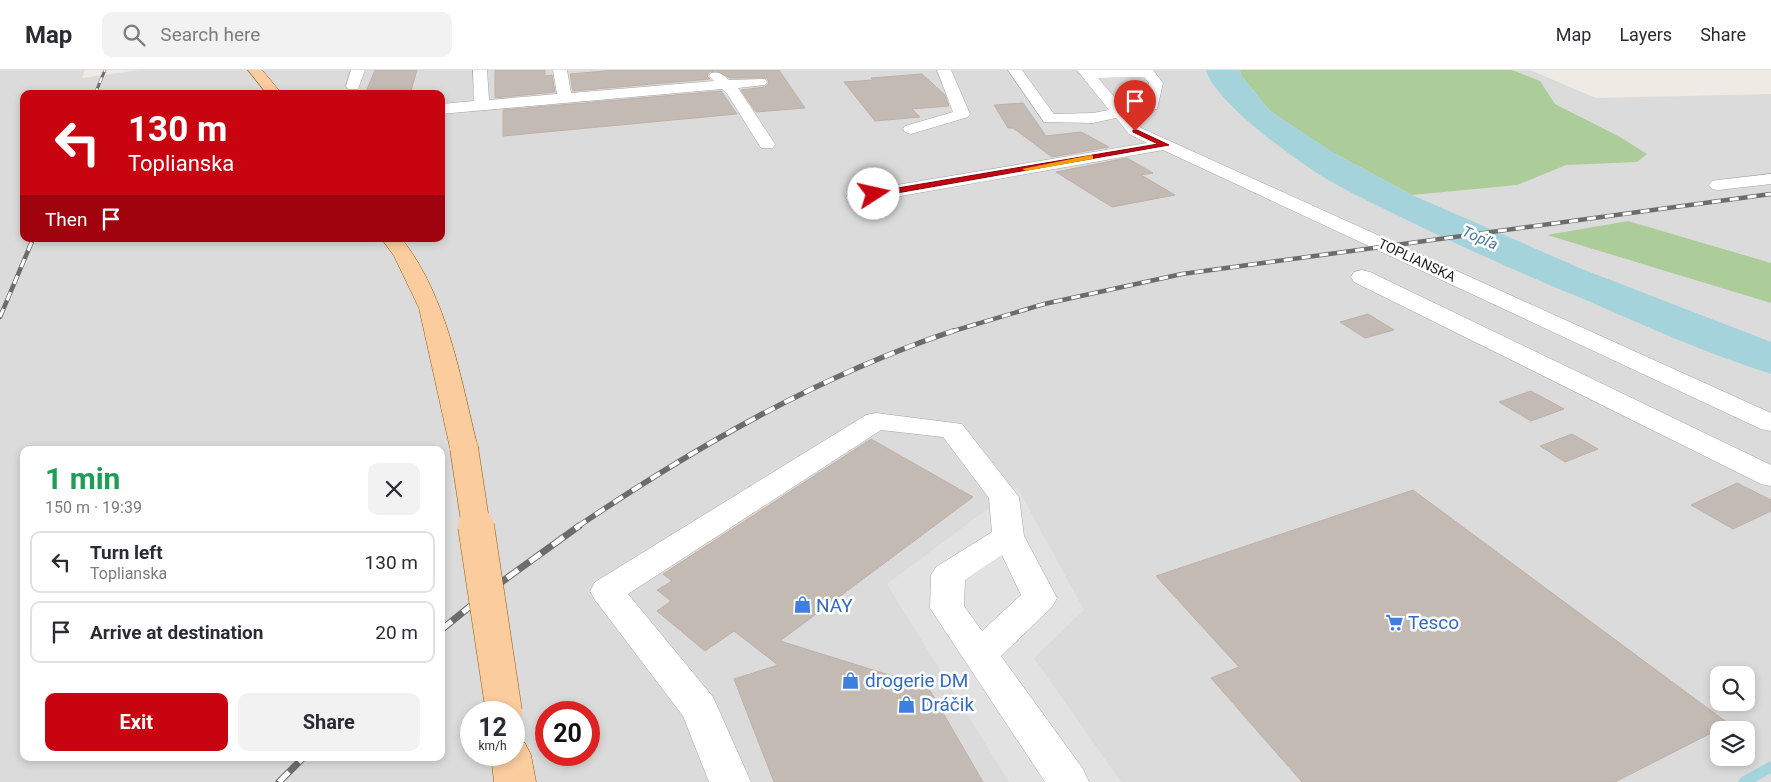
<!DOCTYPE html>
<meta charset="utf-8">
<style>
:root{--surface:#fff;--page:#f2f2f3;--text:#2b2b33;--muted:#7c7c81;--line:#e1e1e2;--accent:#c80411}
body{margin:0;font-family:Roboto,sans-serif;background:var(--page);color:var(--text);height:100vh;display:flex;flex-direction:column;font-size:19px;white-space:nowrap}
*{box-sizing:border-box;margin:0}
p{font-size:16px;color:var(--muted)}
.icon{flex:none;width:28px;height:28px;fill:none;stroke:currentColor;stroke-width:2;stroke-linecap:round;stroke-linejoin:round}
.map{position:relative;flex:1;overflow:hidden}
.side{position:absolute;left:20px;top:376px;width:425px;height:315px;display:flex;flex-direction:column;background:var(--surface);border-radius:10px;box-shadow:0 2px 8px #0003}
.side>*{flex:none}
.banner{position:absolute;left:20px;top:20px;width:425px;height:152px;border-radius:10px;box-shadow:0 2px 8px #0003;background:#c80411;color:#fff;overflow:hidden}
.tools{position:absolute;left:1710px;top:596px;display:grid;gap:10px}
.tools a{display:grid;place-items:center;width:45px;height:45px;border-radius:10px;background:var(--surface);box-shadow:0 2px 8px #0003;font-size:25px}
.speed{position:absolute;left:460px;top:631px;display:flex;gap:10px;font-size:25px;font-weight:700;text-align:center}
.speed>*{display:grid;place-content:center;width:65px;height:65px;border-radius:50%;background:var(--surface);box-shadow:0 2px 8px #0003;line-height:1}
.speed small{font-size:12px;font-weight:400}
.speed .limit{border:8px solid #d22;background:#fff;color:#111}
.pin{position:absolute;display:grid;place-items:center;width:42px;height:42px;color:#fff;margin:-51px -21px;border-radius:50% 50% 50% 0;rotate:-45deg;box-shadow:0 0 5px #0007}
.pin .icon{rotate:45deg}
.me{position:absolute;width:55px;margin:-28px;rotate:80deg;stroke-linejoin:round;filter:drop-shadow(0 0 4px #0008)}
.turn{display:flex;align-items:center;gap:18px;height:105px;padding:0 25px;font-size:22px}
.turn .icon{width:65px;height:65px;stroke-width:2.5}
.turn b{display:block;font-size:35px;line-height:42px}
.then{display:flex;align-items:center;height:48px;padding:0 25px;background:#0003;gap:10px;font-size:19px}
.round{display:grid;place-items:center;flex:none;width:52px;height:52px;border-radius:10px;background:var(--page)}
.overview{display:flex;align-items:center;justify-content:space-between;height:85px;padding:0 25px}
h1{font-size:30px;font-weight:700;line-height:38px;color:#1e9e55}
.action{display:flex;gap:10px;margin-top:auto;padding:10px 25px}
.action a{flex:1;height:58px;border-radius:10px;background:var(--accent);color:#fff;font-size:20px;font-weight:700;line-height:58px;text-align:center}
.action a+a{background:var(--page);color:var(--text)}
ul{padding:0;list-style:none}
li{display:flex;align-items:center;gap:15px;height:62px;margin:0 10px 8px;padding:0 15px;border:2px solid var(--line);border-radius:10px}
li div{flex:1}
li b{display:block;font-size:19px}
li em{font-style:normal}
header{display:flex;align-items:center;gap:30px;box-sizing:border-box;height:70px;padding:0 25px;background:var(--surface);border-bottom:1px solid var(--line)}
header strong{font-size:24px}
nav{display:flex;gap:28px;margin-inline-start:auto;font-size:18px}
.search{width:350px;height:45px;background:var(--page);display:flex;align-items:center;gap:12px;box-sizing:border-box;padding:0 18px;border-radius:10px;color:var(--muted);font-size:19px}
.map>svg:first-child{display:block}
.residential{fill:#dcdbdb;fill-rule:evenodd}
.forest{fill:#accd9a}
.parking{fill:#e2e2e2}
.water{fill:#a5d3dc}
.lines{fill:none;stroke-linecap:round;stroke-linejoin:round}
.stream{stroke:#a5d3dc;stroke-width:11}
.building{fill:#c3bab4;stroke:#c0b0a7}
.minor-casing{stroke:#a5a5a5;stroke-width:1}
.major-casing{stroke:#955b03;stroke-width:1}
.minor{fill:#fff;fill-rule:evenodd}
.major{fill:#facc9e;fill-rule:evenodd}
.rail-far3-casing{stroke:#6c6c6c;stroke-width:3}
.rail-far2-casing{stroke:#6c6c6c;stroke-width:4.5}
.rail-far1-casing{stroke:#6c6c6c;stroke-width:5.5}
.rail-casing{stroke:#6c6c6c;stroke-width:7}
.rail-far3{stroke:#fff;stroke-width:2;stroke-dasharray:6;stroke-linecap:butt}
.rail-far2{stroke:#fff;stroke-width:3;stroke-dasharray:9;stroke-linecap:butt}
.rail-far1{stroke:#fff;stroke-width:4;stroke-dasharray:11;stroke-linecap:butt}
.rail{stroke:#fff;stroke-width:5;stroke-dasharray:14;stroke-linecap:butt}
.major-bridge-far1-casing{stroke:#955b03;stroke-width:29;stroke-linecap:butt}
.major-bridge-casing{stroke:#955b03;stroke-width:37;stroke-linecap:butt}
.major-bridge-far1{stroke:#facc9e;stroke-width:28}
.major-bridge{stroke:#facc9e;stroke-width:36}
.route{fill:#c80411;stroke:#82030b}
.slow{fill:#f59e0b}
.labels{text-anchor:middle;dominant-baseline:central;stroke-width:5;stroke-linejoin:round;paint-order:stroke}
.far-street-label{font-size:14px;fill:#1e1e1e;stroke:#fff}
.far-water-label{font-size:15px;font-style:italic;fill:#46779c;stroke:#fff}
.near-shop-label{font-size:19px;fill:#366cbe;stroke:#fff;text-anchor:start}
</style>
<header>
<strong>Map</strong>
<div class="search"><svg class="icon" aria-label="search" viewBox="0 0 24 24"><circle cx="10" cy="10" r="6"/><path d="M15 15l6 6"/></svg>Search here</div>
<nav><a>Map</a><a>Layers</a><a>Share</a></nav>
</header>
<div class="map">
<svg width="1771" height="712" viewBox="0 0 1771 712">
<rect width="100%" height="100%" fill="#efebe4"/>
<path class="residential" d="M 0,0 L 85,0 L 82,8 L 139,0 L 1530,0 L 1596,28 L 1771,24 L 1771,712 L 0,712 ZM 24,24 L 441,24 L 441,169 L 24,169 ZM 24,380 L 441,380 L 441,688 L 24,688 ZM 1719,605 L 1746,605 L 1746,632 L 1719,632 ZM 471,642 L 514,642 L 514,685 L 471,685 ZM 546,642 L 589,642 L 589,685 L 546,685 ZM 1719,660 L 1746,660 L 1746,688 L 1719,688 Z"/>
<path class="forest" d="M 1240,0 L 1512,0 L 1540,11 L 1555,34 L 1620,67 L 1647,84 L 1637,92 L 1566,95 L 1517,115 L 1412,125 L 1332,82 L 1270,41 L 1241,5 Z
M 1628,151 L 1771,193 L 1771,233 L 1547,165 Z"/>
<path class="parking" d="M 1017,417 L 1084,540 L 1034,588 L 1121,712 L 1009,712 L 887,514 Z"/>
<path class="water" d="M 1206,0 L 1240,0 L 1241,5 L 1270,41 L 1332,82 L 1412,125 L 1582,199 L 1771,272 L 1771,304 C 1707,284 1644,255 1581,228 C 1527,206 1473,182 1419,156 C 1389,141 1358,127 1328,110 C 1298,92 1215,33 1206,0 Z"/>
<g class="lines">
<path class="stream" d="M 1744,712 L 1771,697"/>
</g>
<path class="building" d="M 375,0 L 417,0 L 410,24 L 365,24 Z
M 495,0 L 545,0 L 545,6 L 552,5 L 555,22 L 495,28 Z
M 616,0 L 779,0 L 805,38 L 756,42 L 741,20 L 765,17 L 769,13 L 767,8 L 730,8 L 716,1 L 709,2 L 707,6 L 710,9 L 573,21 L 570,4 Z
M 922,4 L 945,25 L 949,36 L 912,39 L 920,47 L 875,51 L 844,12 L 873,10 L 871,8 Z
M 721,21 L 737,44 L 503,66 L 503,40 Z
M 1023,33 L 1046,66 L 1081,62 L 1109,77 L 1052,87 L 1013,58 L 1008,58 L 994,35 Z
M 1127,88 L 1153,103 L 1141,105 L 1175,125 L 1112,137 L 1056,102 Z
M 1368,244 L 1394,260 L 1365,268 L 1340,252 Z
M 1531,321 L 1564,339 L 1531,351 L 1499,332 Z
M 1572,364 L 1598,379 L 1565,392 L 1540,376 Z
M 871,369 L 973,427 L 780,571 L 928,617 L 983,712 L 774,712 L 734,609 L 778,595 L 734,561 L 705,581 L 657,541 L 671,531 L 657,520 L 672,511 L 663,504 Z
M 1737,413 L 1771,430 L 1771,441 L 1733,459 L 1691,435 Z
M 1413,420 L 1729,654 L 1615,712 L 1302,712 L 1211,608 L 1239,597 L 1156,506 Z"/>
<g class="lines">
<defs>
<path id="minor" d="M 351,0 L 365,0 L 358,19 L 348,19 L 346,16 Z
M 473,0 L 487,0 L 489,30 L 557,24 L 553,0 L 567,0 L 571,23 L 714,11 L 709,6 L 711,3 C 719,1 723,5 729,10 L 765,9 L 767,12 L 765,15 L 738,18 L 775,74 L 773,78 L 761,78 L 728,25 L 722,19 L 441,44 L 441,34 L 474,31 Z
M 937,0 L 951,0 L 970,44 L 968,47 L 911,64 L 905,62 L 903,59 L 905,56 L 953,42 Z
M 1008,0 L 1022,0 L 1054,44 L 1093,43 L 1109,40 L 1077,0 L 1153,0 L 1163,13 L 1157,39 L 1130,45 L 1141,58 L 1771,343 L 1771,361 L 1761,359 L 1163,80 L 855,134 L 848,132 L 846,128 L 848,124 L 855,122 L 1147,73 L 1129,64 L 1116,48 L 1093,53 L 1044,52 ZM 1144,7 L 1149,13 L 1145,33 L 1123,37 L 1098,8 Z
M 1771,104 L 1771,114 L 1718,120 L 1712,119 L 1709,115 L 1712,111 L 1718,110 Z
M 1362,200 L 1370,202 L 1771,395 L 1771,416 L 1761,414 L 1354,212 L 1351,207 L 1354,202 Z
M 876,343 L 962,354 L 1019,427 L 1024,466 L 1057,528 L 1052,537 L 1001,586 L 1083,699 L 1089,712 L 1045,712 L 930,538 L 931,505 L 936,497 L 992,462 L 989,428 L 943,367 L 881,360 L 628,524 L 713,627 L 751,712 L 709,712 L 683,646 L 595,530 L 590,521 L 595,512 L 866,345 ZM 1002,485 L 1021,525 L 982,561 L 964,536 L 965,510 Z"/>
<path id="major" d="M 248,0 L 262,0 L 282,24 L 267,24 Z
M 382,169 L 402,169 C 448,228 460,307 478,378 L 474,384 L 464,387 L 454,384 L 450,378 L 419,238 L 394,186 Z
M 514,669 L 525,673 L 531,685 L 536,712 L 494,712 L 491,685 L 514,685 Z"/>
</defs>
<use href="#minor" class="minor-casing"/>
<use href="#major" class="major-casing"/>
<use href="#minor" class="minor"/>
<use href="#major" class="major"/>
<defs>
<path id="rail-far3" d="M 95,24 L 105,0"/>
<path id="rail-far2" d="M 0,247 L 33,169
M 950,262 L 1044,234 L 1182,204 L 1771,124"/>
<path id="rail-far1" d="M 577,457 C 694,378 818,306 953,261"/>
<path id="rail" d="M 441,560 L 489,521 L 579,456
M 279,712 L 303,688"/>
</defs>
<use href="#rail-far3" class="rail-far3-casing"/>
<use href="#rail-far2" class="rail-far2-casing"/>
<use href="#rail-far1" class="rail-far1-casing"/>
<use href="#rail" class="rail-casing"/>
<use href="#rail-far3" class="rail-far3"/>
<use href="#rail-far2" class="rail-far2"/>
<use href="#rail-far1" class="rail-far1"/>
<use href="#rail" class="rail"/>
<defs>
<path id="major-bridge-far1" d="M 464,378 L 476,457"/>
<path id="major-bridge" d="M 476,456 L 504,642"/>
</defs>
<use href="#major-bridge-far1" class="major-bridge-far1-casing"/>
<use href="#major-bridge" class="major-bridge-casing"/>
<use href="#major-bridge-far1" class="major-bridge-far1"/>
<use href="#major-bridge" class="major-bridge"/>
</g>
<path class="route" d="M 1133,60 L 1137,60 L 1169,75 L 874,127 L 871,124 L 874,122 L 1158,74 L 1133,62 Z"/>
<path class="slow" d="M 1091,85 L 1093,86 L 1093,89 L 1026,101 L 1022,99 Z"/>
<defs>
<symbol id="shop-bare" viewBox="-9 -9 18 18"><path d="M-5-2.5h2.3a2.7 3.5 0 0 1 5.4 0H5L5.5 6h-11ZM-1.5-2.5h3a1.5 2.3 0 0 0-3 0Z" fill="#3f7fe0" stroke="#fff" stroke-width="2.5" paint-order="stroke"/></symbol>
<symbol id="supermarket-bare" viewBox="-9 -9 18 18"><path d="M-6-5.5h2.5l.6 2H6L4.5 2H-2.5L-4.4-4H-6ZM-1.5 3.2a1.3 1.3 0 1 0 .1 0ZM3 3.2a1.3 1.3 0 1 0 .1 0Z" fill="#3f7fe0" stroke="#fff" stroke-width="2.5" paint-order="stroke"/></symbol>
</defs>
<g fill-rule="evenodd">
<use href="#shop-bare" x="790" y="522" width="25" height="25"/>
<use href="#supermarket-bare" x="1382" y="540" width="25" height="25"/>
<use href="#shop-bare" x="838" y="598" width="25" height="25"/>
<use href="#shop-bare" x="894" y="622" width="25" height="25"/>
</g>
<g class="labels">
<g class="far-street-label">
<text transform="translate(1417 190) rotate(25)">TOPLIANSKA</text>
</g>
<g class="far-water-label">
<text transform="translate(1480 168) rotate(24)">Topľa</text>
</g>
<g class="near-shop-label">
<text x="816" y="535">NAY</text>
<text x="1408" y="552">Tesco</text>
<text x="865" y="610">drogerie DM</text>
<text x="921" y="634">Dráčik</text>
</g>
</g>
</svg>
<div class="tools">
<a><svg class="icon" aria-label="search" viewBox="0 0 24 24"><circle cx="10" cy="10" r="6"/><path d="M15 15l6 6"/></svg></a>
<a><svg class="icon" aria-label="layers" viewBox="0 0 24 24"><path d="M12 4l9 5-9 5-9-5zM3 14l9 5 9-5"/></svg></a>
</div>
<div class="speed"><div>12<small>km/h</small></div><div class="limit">20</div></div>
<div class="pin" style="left:1135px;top:61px;background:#d93025"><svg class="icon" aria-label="arrive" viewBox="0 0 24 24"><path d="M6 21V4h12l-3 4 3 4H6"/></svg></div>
<svg class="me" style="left:874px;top:124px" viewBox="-20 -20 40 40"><circle r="19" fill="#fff"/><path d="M0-13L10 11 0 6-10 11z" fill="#c80411"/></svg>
<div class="banner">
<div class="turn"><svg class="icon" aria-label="left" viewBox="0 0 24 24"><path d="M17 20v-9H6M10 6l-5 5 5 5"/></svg><div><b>130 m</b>Toplianska</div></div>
<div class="then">Then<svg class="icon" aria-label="arrive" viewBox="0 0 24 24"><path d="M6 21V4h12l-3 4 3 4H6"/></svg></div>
</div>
<section class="side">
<div class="overview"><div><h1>1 min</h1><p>150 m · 19:39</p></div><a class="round"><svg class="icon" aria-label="close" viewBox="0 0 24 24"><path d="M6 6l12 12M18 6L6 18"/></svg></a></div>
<ul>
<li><svg class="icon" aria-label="left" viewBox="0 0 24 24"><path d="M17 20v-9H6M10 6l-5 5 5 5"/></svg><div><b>Turn left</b><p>Toplianska</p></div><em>130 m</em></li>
<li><svg class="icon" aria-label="arrive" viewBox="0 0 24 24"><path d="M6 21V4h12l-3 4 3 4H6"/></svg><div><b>Arrive at destination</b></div><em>20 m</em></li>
</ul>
<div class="action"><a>Exit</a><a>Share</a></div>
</section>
</div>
